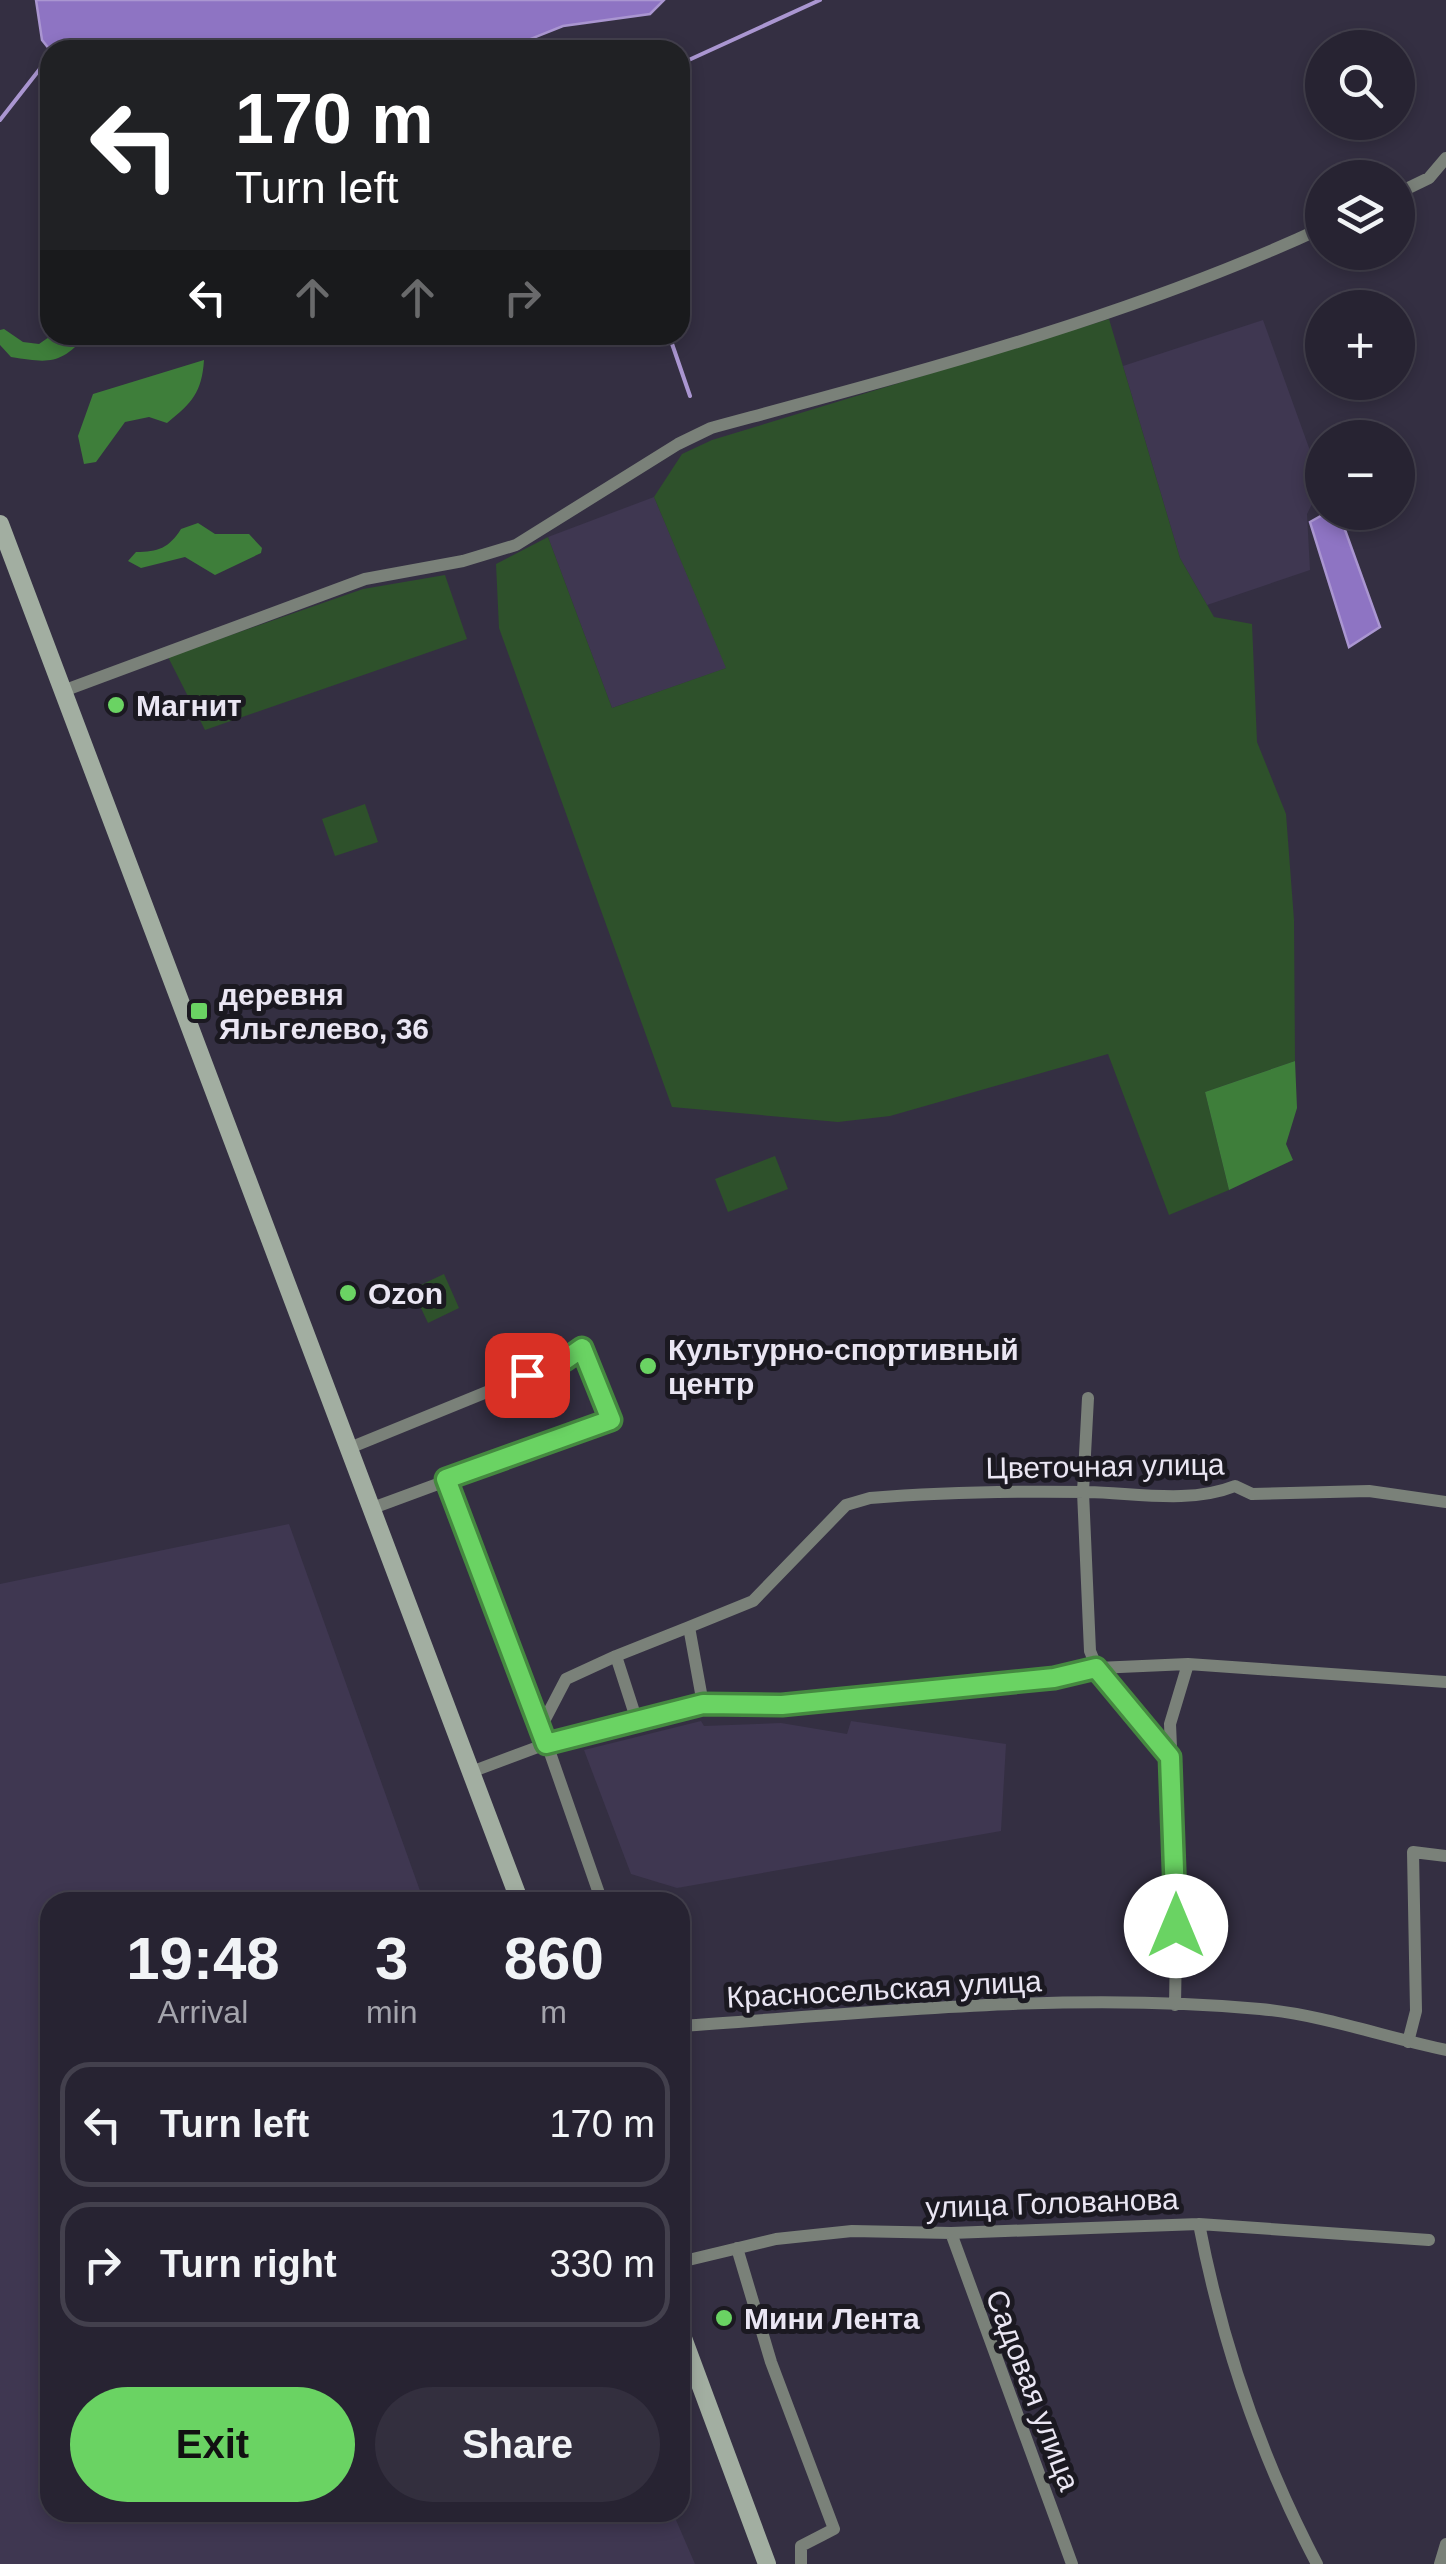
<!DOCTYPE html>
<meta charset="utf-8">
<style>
:root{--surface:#272332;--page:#332f3e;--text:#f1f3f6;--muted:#a4a4ac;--line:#43404d;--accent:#6ad363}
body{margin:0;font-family:Arial,sans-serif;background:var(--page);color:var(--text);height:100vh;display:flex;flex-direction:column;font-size:38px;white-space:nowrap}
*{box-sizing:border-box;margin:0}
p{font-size:32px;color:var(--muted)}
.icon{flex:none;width:55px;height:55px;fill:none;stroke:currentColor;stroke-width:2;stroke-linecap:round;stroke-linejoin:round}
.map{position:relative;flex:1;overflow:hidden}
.panel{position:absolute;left:40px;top:1892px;width:650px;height:630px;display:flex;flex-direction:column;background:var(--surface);border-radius:30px;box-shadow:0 5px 15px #0003,0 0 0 2px var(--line)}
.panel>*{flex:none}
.hud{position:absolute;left:40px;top:40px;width:650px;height:305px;border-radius:30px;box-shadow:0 5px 15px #0003,0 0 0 2px var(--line);background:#202124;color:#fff;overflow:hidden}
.controls{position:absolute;left:1305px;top:30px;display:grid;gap:20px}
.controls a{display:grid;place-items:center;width:110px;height:110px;border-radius:50%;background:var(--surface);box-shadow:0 5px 15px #0003,0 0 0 2px var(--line);font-size:50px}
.pin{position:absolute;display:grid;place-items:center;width:85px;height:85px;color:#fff;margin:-42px;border-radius:20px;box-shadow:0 5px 15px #0006}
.me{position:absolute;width:110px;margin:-55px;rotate:0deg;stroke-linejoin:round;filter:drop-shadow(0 0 8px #0008)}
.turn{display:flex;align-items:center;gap:35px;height:210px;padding:0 30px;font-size:45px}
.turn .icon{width:130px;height:130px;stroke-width:2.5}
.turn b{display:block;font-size:70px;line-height:85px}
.lanes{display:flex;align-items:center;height:95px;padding:0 30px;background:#0003;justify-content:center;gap:50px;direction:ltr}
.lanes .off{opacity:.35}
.eta{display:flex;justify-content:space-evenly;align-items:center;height:170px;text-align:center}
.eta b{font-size:60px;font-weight:800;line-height:70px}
.button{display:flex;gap:20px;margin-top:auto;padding:20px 30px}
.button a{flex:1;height:115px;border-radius:60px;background:var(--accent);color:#111;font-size:40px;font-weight:800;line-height:115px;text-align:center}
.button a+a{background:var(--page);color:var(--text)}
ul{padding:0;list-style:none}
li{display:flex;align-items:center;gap:30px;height:125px;margin:0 20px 15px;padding:0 10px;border:5px solid var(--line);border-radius:30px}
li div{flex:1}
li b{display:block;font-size:38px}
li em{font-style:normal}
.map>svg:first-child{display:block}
.built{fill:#3f3751}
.green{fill:#2e512b}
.forest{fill:#3e7e3a}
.water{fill:#8e74c3;stroke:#aa96d1;stroke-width:2.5}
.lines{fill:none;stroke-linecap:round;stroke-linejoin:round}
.stream{stroke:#aa96d1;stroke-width:4}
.minor{stroke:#7a8179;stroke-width:12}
.secondary{stroke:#a2aea1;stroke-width:18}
.route-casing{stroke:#458940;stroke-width:25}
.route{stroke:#6ad363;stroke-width:18}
.poi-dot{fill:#6ad363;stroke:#1b1921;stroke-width:4}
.labels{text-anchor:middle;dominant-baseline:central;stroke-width:10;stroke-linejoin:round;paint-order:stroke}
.poi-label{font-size:30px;font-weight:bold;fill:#eae6f3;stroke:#1b1921;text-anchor:start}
.street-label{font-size:30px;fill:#eae6f3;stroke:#1b1921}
</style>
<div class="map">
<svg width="1446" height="2564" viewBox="0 0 1446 2564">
<rect width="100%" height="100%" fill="#342f42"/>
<path class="built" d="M 1263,320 L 1322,484 L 1307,514 L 1310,570 L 1207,605 L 1180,558 L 1123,366 Z
M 654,497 L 727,668 L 612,708 L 548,537 Z
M 289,1524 L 424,1902 L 50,1902 L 50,2512 L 673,2513 L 695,2564 L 0,2564 L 0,1584 Z
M 701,1721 L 704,1726 L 781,1723 L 847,1734 L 851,1721 L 1006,1744 L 1001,1831 L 677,1888 L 631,1874 L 584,1750 Z"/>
<path class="green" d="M 1109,319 L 1180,558 L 1214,617 L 1252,624 L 1257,742 L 1286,814 L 1294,920 L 1295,1061 L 1205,1092 L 1229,1190 L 1169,1215 L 1108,1054 L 890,1116 L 838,1122 L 672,1107 L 499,628 L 496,564 L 548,537 L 612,708 L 726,668 L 654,497 L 682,454 L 712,440 Z
M 445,575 L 467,639 L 205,730 L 168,657 L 363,589 Z
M 365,804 L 378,842 L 335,856 L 322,819 Z
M 775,1156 L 788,1189 L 728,1212 L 715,1179 Z
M 444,1274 L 459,1308 L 428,1323 L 412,1289 Z"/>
<path class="forest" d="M 4,329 L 23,342 L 39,344 L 52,335 L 87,335 C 60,365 49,363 11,357 L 0,345 L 0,330 Z
M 204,360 C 202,392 192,403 167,423 L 149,417 L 125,422 L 96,462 L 84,464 L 78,436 L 93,394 Z
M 198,523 L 215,534 L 249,534 L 262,548 L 261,553 L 215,575 L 185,557 L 141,568 L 128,561 L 136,552 C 158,552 169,548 181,529 Z
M 1295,1061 L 1297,1108 L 1286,1144 L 1293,1160 L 1229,1190 L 1205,1092 Z"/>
<path class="water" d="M 36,0 L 664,0 L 650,14 L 563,26 L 503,50 L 50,50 L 42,40 Z
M 1326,513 L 1339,513 L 1380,627 L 1349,647 L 1310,522 Z"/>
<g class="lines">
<path class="stream" d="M 680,64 L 820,0
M 0,120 L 50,56
M 669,335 L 690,396"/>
<path class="minor" d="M 1398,193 L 1429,178 L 1446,158
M 63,691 L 365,579 L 463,561 L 516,545 L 678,444 L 711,428 C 918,372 1128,318 1322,228
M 1088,1398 L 1083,1492 L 1090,1651 L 1097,1668 L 1169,1755
M 347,1449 L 565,1360 L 582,1348 L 611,1420 L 370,1509
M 446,1479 L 541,1727
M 703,1704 L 689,1627 L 753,1601 L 846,1505 L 870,1498 C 942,1492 1016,1491 1088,1492 C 1135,1493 1190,1504 1235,1486 L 1252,1494 L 1369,1491 L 1446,1502
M 637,1721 L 616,1656 L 689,1627
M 471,1772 L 546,1744 L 703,1704 L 783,1705 L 1054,1677 L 1097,1668 L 1188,1664
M 602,1902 L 541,1727 L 566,1679 L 616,1656
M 1175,2005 L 1177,1886 L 1170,1724 L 1188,1664 L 1446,1682
M 680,2026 C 873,2013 1066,1991 1260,2009 C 1324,2015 1384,2037 1446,2050
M 1408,2042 L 1416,2011 L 1413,1852 L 1446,1856
M 1199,2224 C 1222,2343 1260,2456 1317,2564
M 951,2233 L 1072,2564
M 737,2248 L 771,2362 L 834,2529 L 801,2546 L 801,2564
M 680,2262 L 776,2239 L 852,2231 L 951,2233 L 1199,2224 L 1429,2240
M 1440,2564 L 1446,2544"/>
<path class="secondary" d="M 0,524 L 520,1902
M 680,2330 L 767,2564"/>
</g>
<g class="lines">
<defs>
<path id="route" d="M 527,1375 L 565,1360 L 582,1348 L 611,1420 L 446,1479 L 546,1744 L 703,1704 L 782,1705 L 1054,1678 L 1096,1668 L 1170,1757 L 1176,1926"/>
</defs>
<use href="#route" class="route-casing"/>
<use href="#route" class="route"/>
</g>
<g class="poi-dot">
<circle cx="116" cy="705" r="10"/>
<rect x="189" y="1001" width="20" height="20" rx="5"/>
<circle cx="348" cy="1293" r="10"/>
<circle cx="648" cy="1366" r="10"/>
<circle cx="724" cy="2318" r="10"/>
</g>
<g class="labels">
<g class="poi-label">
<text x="136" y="705">Магнит</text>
<text x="219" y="994">деревня<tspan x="219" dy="34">Яльгелево, 36</tspan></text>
<text x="368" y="1293">Ozon</text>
<text x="668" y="1349">Культурно-спортивный<tspan x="668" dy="34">центр</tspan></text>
<text x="744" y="2318">Мини Лента</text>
</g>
<g class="street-label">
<text transform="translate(1105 1466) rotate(-1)">Цветочная улица</text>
<text transform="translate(884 1989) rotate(-3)">Красносельская улица</text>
<text transform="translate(1052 2203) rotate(-2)">улица Голованова</text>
<text transform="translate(1033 2390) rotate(69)">Садовая улица</text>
</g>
</g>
</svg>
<div class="controls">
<a><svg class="icon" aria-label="search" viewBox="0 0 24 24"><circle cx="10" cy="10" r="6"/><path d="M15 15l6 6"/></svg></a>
<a><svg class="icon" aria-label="layers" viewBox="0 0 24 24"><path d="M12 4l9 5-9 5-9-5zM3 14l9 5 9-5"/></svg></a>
<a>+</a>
<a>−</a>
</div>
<div class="pin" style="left:527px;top:1375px;background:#d93025"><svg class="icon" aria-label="arrive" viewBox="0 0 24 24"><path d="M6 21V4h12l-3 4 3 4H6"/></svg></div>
<svg class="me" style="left:1176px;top:1926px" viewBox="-20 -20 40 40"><circle r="19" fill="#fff"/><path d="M0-13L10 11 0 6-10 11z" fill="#6ad363"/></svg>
<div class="hud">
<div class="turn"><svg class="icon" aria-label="left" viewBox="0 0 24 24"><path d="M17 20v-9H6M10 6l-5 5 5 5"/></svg><div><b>170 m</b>Turn left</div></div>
<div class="lanes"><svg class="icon" aria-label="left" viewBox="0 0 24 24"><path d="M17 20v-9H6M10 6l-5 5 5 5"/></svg><svg class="icon off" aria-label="ahead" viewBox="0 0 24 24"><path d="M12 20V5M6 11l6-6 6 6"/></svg><svg class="icon off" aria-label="ahead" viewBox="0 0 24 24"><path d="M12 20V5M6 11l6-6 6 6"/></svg><svg class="icon off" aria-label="right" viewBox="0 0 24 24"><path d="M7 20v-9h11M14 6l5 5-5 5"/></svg></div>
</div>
<section class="panel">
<div class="eta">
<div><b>19:48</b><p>Arrival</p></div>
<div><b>3</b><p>min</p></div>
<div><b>860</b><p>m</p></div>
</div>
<ul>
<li><svg class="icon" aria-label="left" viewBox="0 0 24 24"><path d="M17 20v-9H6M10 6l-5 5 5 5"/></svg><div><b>Turn left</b></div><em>170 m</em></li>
<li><svg class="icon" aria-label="right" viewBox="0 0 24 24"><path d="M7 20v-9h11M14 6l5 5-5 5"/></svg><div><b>Turn right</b></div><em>330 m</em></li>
</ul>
<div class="button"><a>Exit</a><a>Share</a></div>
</section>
</div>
